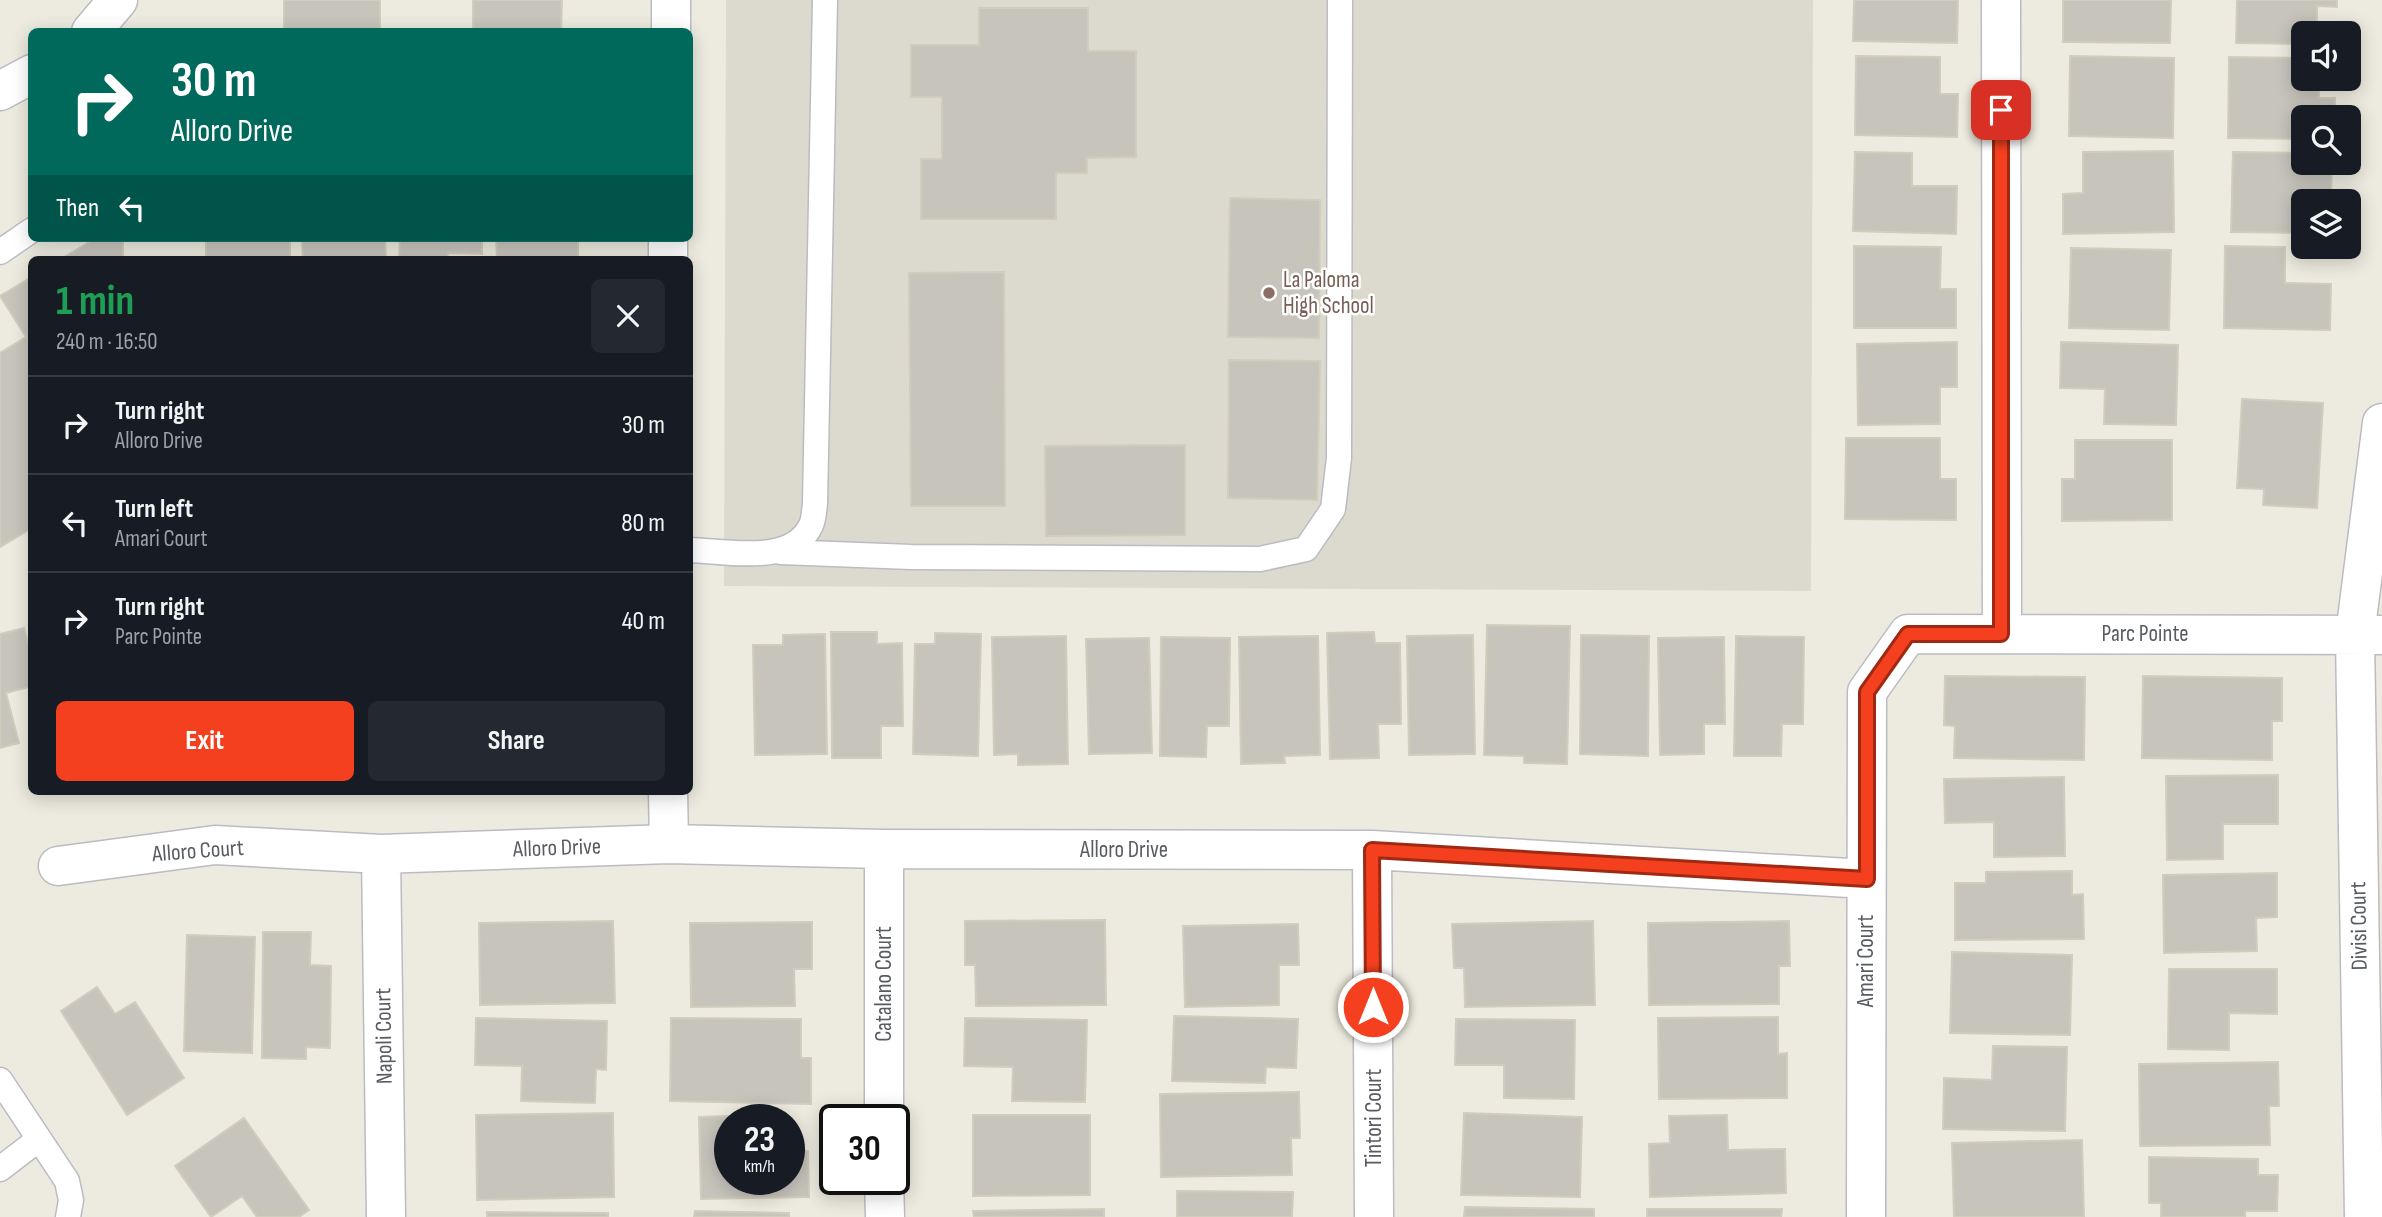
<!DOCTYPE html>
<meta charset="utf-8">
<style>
:root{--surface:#171b24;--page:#242831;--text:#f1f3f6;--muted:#9ea1a6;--line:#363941;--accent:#f4401e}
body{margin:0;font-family:"Sofia Sans Condensed",sans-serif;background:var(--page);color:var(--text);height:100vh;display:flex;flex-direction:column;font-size:26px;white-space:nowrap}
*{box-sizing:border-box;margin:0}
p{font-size:23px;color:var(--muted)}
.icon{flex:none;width:38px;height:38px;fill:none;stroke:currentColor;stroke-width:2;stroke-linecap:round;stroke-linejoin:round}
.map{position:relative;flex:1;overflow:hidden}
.details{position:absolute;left:28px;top:256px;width:665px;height:539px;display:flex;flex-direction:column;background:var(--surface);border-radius:10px;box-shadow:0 4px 18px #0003}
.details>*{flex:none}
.banner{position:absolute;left:28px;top:28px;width:665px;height:214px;border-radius:10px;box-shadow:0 4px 18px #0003;background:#00695c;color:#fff;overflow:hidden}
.fabs{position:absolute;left:2291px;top:21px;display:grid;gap:14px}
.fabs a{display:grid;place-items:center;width:70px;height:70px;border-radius:10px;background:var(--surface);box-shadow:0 4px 18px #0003;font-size:35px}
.speed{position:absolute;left:714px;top:1104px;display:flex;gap:14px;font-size:35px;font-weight:700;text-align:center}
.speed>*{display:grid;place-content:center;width:91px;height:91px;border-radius:50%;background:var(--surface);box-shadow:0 4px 18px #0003;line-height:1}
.speed small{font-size:18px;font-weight:400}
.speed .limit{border:4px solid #111;border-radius:10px;background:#fff;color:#111}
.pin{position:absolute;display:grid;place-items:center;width:60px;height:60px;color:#fff;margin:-30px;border-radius:14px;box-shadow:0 4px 10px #0006}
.me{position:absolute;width:77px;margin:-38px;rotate:0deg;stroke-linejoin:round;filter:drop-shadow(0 0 5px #0008)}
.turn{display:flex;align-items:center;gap:24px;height:147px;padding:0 28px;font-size:32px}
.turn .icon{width:91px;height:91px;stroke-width:2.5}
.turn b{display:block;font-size:49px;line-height:60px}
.then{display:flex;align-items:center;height:66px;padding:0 28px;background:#0003;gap:14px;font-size:26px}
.round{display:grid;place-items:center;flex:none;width:74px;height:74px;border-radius:10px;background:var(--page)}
.summary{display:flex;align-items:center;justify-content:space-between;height:119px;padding:0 28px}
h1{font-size:42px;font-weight:700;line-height:52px;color:#1e9e55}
.cta{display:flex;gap:14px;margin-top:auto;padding:14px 28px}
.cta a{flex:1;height:80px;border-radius:10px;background:var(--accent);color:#fff;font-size:28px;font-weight:700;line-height:80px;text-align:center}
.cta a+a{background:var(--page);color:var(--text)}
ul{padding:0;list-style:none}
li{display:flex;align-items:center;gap:21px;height:98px;padding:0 28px;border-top:2px solid var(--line)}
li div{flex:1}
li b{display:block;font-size:26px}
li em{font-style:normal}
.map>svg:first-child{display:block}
.education{fill:#dcdace}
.building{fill:#c7c4bc;stroke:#d1cdbd;stroke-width:2}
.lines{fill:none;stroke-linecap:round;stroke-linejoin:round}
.service-casing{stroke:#babcc2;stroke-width:27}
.minor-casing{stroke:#babcc2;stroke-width:41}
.service{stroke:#fff;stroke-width:24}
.minor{stroke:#fff;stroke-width:38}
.route-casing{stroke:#9f2a14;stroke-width:18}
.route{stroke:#f4401e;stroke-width:12}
.education-dot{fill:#8d6e63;stroke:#fff;stroke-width:2.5}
.labels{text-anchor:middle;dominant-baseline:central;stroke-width:5;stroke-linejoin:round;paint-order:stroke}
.education-label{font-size:23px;fill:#785e54;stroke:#fff;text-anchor:start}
.street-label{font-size:23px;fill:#585b61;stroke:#fff}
</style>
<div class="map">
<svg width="2382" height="1217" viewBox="0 0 2382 1217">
<rect width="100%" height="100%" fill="#edebdf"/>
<path class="education" d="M 726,0 L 1813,0 L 1811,591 L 724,586 Z"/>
<path class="building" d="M 284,0 L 380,0 L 380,32 L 284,32 Z
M 473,0 L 562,0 L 561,32 L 473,32 Z
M 1854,0 L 1958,0 L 1957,43 L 1853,41 Z
M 2063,0 L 2171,0 L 2170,43 L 2063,42 Z
M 2237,0 L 2337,0 L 2337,7 L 2317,6 L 2317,33 L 2303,33 L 2303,44 L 2236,43 Z
M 979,8 L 1088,8 L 1088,51 L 1136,51 L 1136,157 L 1087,158 L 1087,173 L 1056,173 L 1056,219 L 921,219 L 921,159 L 942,159 L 942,97 L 911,97 L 911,45 L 979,45 Z
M 1856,56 L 1940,57 L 1940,94 L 1958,94 L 1957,137 L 1855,135 Z
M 2070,56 L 2174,58 L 2173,138 L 2069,136 Z
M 2229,57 L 2303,58 L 2303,79 L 2319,79 L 2319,98 L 2335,98 L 2335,117 L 2303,117 L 2303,139 L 2228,138 Z
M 2173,151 L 2174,232 L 2063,234 L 2063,194 L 2083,193 L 2083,152 Z
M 1855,152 L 1912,153 L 1912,186 L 1957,186 L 1956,234 L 1853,231 Z
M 2233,152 L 2303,153 L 2303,163 L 2332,163 L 2331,194 L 2315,194 L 2315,201 L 2303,201 L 2303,233 L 2231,232 Z
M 1230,198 L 1320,200 L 1319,338 L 1228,337 Z
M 96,238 L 123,238 L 123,259 L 61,259 Z
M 206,238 L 290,238 L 290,259 L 206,259 Z
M 302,238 L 385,238 L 386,259 L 303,259 Z
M 400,238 L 482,238 L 482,254 L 448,253 L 447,259 L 399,259 Z
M 496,238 L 578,238 L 578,259 L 497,259 Z
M 1854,246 L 1941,247 L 1940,289 L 1956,289 L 1956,328 L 1854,328 Z
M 2225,246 L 2285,247 L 2285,283 L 2331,284 L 2330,330 L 2224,328 Z
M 2071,248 L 2171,250 L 2169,330 L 2069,328 Z
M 1004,272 L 1005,506 L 911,506 L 909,273 Z
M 32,277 L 32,528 L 0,547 L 0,353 L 26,337 L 0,296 Z
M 1957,342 L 1957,387 L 1940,387 L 1940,424 L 1858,425 L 1857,344 Z
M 2061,342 L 2178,345 L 2176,425 L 2104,424 L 2105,389 L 2060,388 Z
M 1229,360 L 1320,361 L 1317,500 L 1228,498 Z
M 2242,399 L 2323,403 L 2317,508 L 2263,505 L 2264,489 L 2237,488 Z
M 1846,438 L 1940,438 L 1940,479 L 1956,479 L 1956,520 L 1845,519 Z
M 2075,440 L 2172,440 L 2172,520 L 2062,521 L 2062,479 L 2075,479 Z
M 1185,445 L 1185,535 L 1046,536 L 1045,446 Z
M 1487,625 L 1570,626 L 1567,764 L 1524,763 L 1524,756 L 1484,755 Z
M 24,628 L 32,658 L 32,686 L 6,693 L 19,743 L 0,748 L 0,634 Z
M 831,632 L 877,632 L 877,644 L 902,643 L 903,726 L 881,726 L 881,758 L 832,758 Z
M 1374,632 L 1375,643 L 1400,643 L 1401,724 L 1378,724 L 1379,758 L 1330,759 L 1327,633 Z
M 935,633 L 981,634 L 978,756 L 913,754 L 915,644 L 935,644 Z
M 825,634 L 827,754 L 755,755 L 753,645 L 783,645 L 783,635 Z
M 1473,635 L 1475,754 L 1409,755 L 1407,636 Z
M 1581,635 L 1649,636 L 1648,756 L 1580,754 Z
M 1066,636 L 1068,764 L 1018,765 L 1018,754 L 994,755 L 992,637 Z
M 1318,636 L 1320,755 L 1284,756 L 1285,763 L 1241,764 L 1239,637 Z
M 1736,636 L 1804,637 L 1803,724 L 1782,724 L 1781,756 L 1734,756 Z
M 1161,637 L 1230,638 L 1229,726 L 1207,726 L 1206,757 L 1160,756 Z
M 1724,637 L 1725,724 L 1704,724 L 1704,754 L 1660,755 L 1658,638 Z
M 1149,638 L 1152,753 L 1089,754 L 1086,639 Z
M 1945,676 L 2085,677 L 2084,760 L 1954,758 L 1955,726 L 1944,725 Z
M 2143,676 L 2282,678 L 2282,721 L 2272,721 L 2272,760 L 2142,758 Z
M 2278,775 L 2278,824 L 2223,824 L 2223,859 L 2167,860 L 2166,776 Z
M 2064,777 L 2065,856 L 1994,857 L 1994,822 L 1945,823 L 1944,779 Z
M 2072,871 L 2072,895 L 2083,894 L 2084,939 L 1955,940 L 1955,883 L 1986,883 L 1986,872 Z
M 2277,873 L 2277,917 L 2256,918 L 2257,951 L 2164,953 L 2163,875 Z
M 1105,920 L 1106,1005 L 976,1006 L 975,965 L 965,965 L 965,921 Z
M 613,921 L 615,1003 L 480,1005 L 479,923 Z
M 1593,921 L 1595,1005 L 1465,1007 L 1464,968 L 1454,968 L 1452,924 Z
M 1789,921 L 1790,966 L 1779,966 L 1779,1004 L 1649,1005 L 1648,923 Z
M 812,922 L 812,969 L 794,969 L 795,1006 L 691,1007 L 690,923 Z
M 1298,924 L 1299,965 L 1279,965 L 1279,1005 L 1185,1007 L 1183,926 Z
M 263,932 L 311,932 L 310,965 L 331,966 L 330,1048 L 306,1047 L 306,1059 L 262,1058 Z
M 187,935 L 255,937 L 252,1053 L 184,1051 Z
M 1952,952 L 2072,955 L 2070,1035 L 1950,1033 Z
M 2169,969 L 2277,969 L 2277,1014 L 2229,1013 L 2229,1050 L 2168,1049 Z
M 97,987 L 115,1014 L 135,1002 L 184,1078 L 127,1115 L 61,1011 Z
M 1174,1016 L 1298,1019 L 1296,1068 L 1266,1067 L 1265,1083 L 1172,1081 Z
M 1778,1017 L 1778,1054 L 1787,1053 L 1787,1098 L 1659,1099 L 1658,1018 Z
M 476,1018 L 607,1021 L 606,1070 L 596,1069 L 595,1103 L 521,1101 L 522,1066 L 475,1065 Z
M 671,1018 L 801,1019 L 801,1058 L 811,1058 L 811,1104 L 670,1101 Z
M 965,1018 L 1087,1020 L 1085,1102 L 1012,1101 L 1013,1067 L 964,1066 Z
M 1456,1019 L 1575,1020 L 1574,1099 L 1504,1098 L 1504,1065 L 1455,1065 Z
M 1993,1046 L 2067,1047 L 2065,1131 L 1943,1129 L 1944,1078 L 1992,1080 Z
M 2278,1062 L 2279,1106 L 2269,1106 L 2270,1145 L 2140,1146 L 2139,1064 Z
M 1299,1092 L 1300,1138 L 1291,1138 L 1292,1175 L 1161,1177 L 1160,1094 Z
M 613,1113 L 614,1197 L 477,1200 L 476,1115 Z
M 1464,1113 L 1582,1117 L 1580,1197 L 1461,1195 Z
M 757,1115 L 757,1120 L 730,1120 L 730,1180 L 789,1180 L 789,1151 L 808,1151 L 809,1197 L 701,1199 L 699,1117 Z
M 973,1115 L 1090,1115 L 1090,1195 L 973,1196 Z
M 1727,1115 L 1728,1150 L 1785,1149 L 1786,1193 L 1650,1197 L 1649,1144 L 1670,1143 L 1669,1116 Z
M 244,1118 L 309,1210 L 299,1217 L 257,1217 L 242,1196 L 211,1217 L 175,1166 Z
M 2082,1140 L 2084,1217 L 1954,1217 L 1952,1143 Z
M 2149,1157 L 2258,1159 L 2258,1175 L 2278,1175 L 2277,1211 L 2245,1211 L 2245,1217 L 2161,1217 L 2161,1203 L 2149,1203 Z
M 1177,1191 L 1293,1192 L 1292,1217 L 1177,1217 Z
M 1465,1207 L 1594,1209 L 1594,1217 L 1464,1217 Z
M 1104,1209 L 1104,1217 L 974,1217 L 973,1211 Z
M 1647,1209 L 1782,1209 L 1781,1217 L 1647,1217 Z
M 695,1211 L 789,1213 L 789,1217 L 694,1217 Z
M 487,1212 L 608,1213 L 608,1217 L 487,1217 Z"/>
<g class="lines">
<defs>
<path id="service" d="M 0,252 L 32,230
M 690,550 C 726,551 793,566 811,525 C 814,519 814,510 815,504 L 825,0
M 781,552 L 911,557 L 1260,559 L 1306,549 L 1333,509 L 1339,458 L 1340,0
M 0,1080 L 67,1181 L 71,1200 L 68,1217
M 0,1169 L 39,1139"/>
<path id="minor" d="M 2001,0 L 2002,634
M 91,32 L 118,0
M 671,32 L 671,0
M 0,91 L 32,74
M 668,259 L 668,238
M 668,791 L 669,844
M 884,849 L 884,1120
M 1372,850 L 1374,1217
M 381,854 L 386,1217
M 58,866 L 215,845 L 381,854 L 669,844 L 884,849 L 1372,850 L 1866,879
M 884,1180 L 885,1217
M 1866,1217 L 1867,692 L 1908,634 L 2382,635
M 2364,1217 L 2355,635 L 2382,423"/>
</defs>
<use href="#service" class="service-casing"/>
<use href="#minor" class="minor-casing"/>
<use href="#service" class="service"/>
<use href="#minor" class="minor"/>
</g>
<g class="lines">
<defs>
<path id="route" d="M 1373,1007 L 1372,850 L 1867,879 L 1867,692 L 1908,634 L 2001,634 L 2001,110"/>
</defs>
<use href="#route" class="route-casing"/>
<use href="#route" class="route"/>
</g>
<circle class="education-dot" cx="1269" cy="293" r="7"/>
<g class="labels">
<g class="education-label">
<text x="1283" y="280">La Paloma<tspan x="1283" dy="26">High School</tspan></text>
</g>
<g class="street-label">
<text x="2145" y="634">Parc Pointe</text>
<text transform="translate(557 848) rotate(-2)">Alloro Drive</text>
<text x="1124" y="850">Alloro Drive</text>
<text transform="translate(198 851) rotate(-4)">Alloro Court</text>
<text transform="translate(2359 926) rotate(-91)">Divisi Court</text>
<text transform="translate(1866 961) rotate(-90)">Amari Court</text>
<text transform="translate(884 984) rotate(-90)">Catalano Court</text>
<text transform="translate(384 1036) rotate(-91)">Napoli Court</text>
<text transform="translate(1374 1118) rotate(-90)">Tintori Court</text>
</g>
</g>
</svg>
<div class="fabs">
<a><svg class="icon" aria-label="sound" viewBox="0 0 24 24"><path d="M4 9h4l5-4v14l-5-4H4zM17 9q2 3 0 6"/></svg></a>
<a><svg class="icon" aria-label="search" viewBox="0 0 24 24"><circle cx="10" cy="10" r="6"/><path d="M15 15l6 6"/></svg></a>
<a><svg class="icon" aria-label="layers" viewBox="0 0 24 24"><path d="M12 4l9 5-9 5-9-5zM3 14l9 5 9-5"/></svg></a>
</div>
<div class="speed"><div>23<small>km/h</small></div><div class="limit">30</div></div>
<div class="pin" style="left:2001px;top:110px;background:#d93025"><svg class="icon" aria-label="arrive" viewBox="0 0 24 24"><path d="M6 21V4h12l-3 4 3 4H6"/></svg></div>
<svg class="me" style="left:1373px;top:1007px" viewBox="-20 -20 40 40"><circle r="17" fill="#f4401e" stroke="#fff" stroke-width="3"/><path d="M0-11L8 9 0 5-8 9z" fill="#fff"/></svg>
<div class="banner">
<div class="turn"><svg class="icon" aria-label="right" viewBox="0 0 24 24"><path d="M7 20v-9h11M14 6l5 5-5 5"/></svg><div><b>30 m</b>Alloro Drive</div></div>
<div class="then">Then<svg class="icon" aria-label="left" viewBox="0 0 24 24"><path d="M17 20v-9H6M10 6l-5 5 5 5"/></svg></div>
</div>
<section class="details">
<div class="summary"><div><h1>1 min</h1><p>240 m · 16:50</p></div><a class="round"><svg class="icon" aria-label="close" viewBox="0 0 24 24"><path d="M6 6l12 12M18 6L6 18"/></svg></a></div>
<ul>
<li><svg class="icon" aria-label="right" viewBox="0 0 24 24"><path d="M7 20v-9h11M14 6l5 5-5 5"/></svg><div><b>Turn right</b><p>Alloro Drive</p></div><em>30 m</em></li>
<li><svg class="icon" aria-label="left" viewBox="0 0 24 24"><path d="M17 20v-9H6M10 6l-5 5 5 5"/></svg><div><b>Turn left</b><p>Amari Court</p></div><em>80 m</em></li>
<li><svg class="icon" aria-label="right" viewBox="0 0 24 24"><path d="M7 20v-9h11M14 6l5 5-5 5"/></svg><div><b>Turn right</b><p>Parc Pointe</p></div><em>40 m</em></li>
</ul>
<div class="cta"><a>Exit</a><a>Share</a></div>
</section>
</div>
